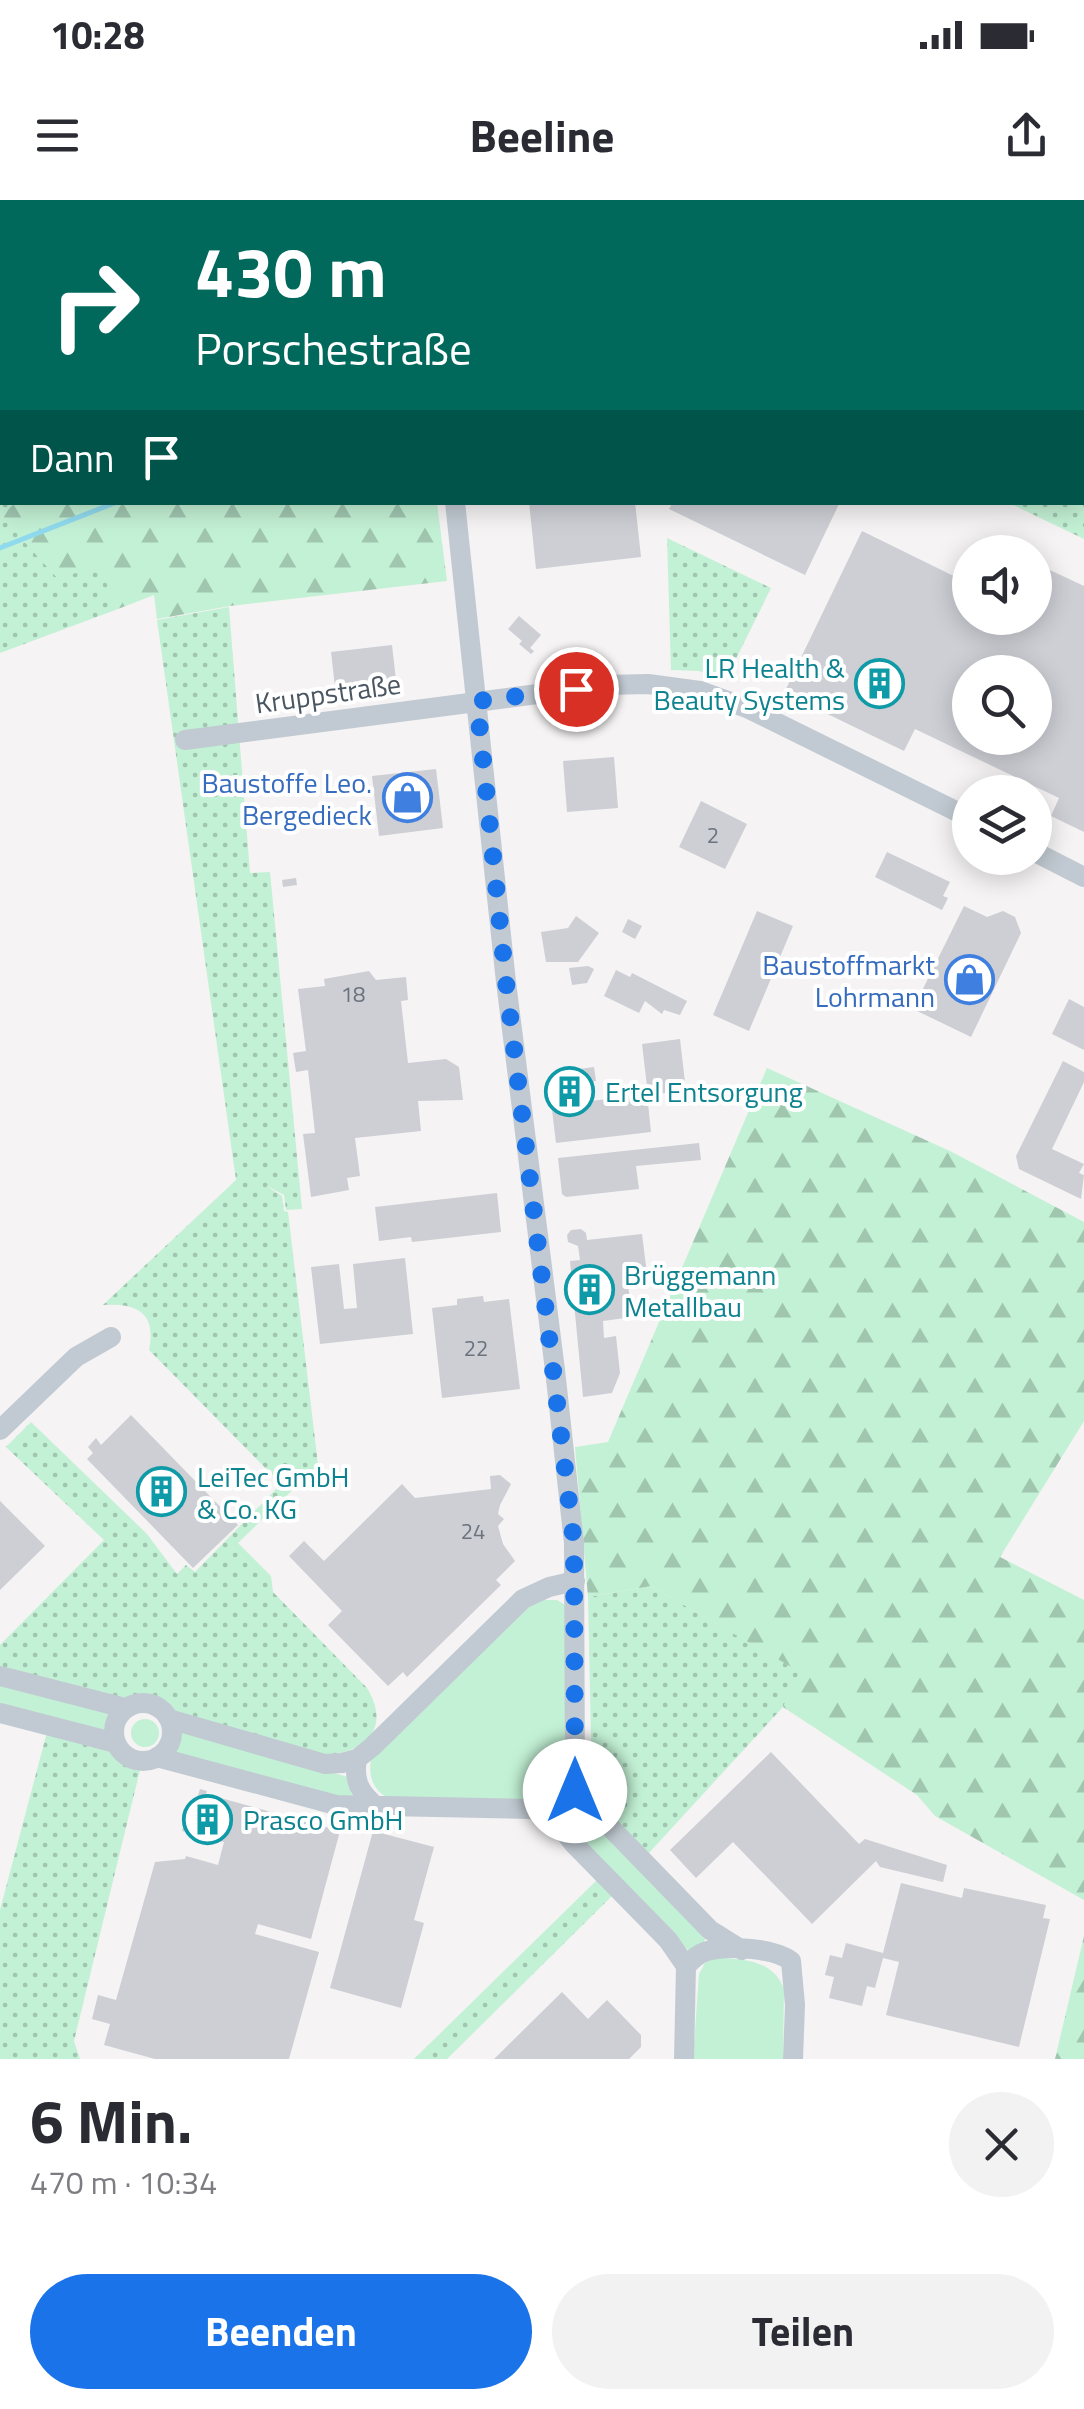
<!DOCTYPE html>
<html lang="de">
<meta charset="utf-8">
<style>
:root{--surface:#fff;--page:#f2f2f3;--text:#2b2b33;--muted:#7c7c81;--accent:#1a73e8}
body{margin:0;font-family:"Titillium Web",sans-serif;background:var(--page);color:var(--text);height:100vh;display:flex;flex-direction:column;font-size:38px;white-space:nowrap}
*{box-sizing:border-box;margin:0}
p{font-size:32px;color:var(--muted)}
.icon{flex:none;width:55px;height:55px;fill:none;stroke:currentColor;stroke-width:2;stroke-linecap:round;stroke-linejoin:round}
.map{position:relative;height:1859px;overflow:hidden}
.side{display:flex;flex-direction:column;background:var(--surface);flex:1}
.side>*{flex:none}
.top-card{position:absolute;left:0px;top:0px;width:1085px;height:305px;box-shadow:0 5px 25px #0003;background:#00695c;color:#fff;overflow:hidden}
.controls{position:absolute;left:952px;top:335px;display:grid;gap:20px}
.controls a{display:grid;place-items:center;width:100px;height:100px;border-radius:50%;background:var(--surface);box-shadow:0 5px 25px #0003;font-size:50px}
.pin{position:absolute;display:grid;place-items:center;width:85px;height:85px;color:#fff;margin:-42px;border:5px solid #fff;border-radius:50%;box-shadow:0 2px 10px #0007}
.me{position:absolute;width:110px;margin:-55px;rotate:0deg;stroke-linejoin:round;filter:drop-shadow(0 0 8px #0008)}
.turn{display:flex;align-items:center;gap:35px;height:210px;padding:0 30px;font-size:45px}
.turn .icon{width:130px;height:130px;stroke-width:2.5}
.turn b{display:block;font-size:70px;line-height:85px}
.then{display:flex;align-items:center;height:95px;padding:0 30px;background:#0003;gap:20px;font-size:38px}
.round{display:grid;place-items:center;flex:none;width:105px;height:105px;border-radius:52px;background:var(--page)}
.head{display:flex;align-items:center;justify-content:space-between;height:170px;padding:0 30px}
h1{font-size:60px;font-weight:700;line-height:75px}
.cta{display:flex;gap:20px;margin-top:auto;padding:20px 30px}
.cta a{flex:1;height:115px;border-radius:60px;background:var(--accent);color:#fff;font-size:40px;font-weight:700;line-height:115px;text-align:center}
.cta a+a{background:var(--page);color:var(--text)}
.status{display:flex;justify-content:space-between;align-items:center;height:70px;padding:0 50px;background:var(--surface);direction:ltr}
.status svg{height:28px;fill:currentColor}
header{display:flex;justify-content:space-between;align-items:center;height:130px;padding:0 30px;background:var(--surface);font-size:45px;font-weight:700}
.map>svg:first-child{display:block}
.grass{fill:url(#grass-dots)}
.forest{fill:url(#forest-firs)}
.park{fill:#c3f1d5}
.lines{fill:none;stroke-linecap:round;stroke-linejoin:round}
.stream{stroke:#90daee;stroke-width:5}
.building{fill:#cdcfd5;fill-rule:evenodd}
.minor{stroke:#c1cad2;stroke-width:20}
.route{stroke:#1a73e8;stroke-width:18;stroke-dasharray:0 32.4}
.labels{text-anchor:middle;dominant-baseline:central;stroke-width:8;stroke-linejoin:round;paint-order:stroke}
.number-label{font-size:22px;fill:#6b747e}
.culture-label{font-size:28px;fill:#0d838f;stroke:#fff;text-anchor:start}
.street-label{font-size:28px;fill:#4a5661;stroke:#fff}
.shop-label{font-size:28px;fill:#366cbe;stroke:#fff;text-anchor:end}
</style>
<div class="status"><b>10:28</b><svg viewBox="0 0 49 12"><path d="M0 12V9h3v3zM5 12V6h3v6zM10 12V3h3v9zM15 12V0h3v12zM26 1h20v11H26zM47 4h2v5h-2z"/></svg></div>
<header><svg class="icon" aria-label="menu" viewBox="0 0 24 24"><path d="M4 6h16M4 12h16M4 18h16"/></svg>Beeline<svg class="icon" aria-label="share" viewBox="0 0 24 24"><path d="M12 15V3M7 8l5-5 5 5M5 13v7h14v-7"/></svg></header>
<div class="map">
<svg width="1084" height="1859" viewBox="0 0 1084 1859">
<defs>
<pattern id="grass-dots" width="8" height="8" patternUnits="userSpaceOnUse" patternTransform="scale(2.5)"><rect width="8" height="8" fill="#c3f1d5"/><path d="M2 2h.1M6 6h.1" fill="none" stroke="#a0c6b0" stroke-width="1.8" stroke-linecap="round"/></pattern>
<pattern id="forest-firs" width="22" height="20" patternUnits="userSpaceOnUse" patternTransform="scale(2.5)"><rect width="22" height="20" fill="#c3f1d5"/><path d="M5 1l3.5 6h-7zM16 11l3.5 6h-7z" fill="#a0c6b0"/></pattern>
</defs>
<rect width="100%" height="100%" fill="#f5f3f3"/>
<path class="grass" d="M 0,127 L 2,302 L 15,303 L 1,317 L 100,367 L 118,409 L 0,453 Z
M 1083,167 L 1084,167 L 1084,339 L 1009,303 L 1082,302 Z
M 667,338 L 771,388 L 726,479 L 699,471 L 671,470 Z
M 229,407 L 250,673 L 270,672 L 302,1009 L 286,1010 L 284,995 L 265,985 L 282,996 L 284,1011 L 288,1012 L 318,1265 L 238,1343 L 271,1376 L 273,1392 L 367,1488 C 394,1533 359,1555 317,1556 L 174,1516 C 161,1499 149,1496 129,1502 L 0,1467 L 0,1445 L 104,1340 L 6,1247 L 31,1222 L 147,1334 L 177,1374 L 186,1365 L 195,1372 L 281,1284 L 149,1150 C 157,1112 136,1103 103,1105 L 236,980 L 157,420 Z
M 651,1386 L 801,1472 L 783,1507 L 648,1654 L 603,1608 L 592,1583 L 588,1397 Z
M 47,1532 L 115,1548 L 130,1563 L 141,1566 L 74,1841 L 80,1859 L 0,1859 L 0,1710 Z
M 598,1679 L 613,1695 L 447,1859 L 414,1859 Z"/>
<path class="forest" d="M 16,302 L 437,303 L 447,381 L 230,406 L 157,419 L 154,395 L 118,409 L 99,367 L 57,378 L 1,316 Z
M 767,868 L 952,952 L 1084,1022 L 1084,1221 L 1000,1357 L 1084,1400 L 1084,1700 L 935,1616 L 917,1595 L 783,1507 L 800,1472 L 651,1386 L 588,1397 L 575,1247 L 608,1242 Z
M 1084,1736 L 1084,1859 L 1055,1859 Z"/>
<path class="park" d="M 543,1400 L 557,1400 L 567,1406 L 564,1572 C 558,1591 553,1597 533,1603 L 391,1600 C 374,1591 368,1579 371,1559 L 531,1405 Z
M 0,1480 L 114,1513 L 109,1535 L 0,1506 Z
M131 1533a14 14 0 1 1 28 0a14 14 0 1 1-28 0Z
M 181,1531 L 348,1577 L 353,1600 L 174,1553 Z
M 577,1606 L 705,1739 L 703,1744 L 690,1752 L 580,1640 L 572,1625 L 571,1609 Z
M 714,1757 C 742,1760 772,1758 784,1789 L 783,1859 L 693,1859 L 699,1774 L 705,1763 Z"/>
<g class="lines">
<path class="stream" d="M 291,2 L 293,0
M 0,117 L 2,119
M 0,348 L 117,302"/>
</g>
<path class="building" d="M 529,302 L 635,302 L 641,357 L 536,369 Z
M 673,302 L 840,302 L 805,375 L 669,309 Z
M 862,331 L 970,384 L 970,418 L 1035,418 L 1035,363 L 1084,386 L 1084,632 L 1051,616 L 1059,598 L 915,529 L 904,551 L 784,493 ZM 970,472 L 1035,472 L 1035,538 L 970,538 Z
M 519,416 L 541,435 L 530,448 L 534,451 L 531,454 L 519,444 L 522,441 L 508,429 Z
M 392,445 L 396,480 L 335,487 L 331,452 Z
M 614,557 L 618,608 L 567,612 L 563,561 Z
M 436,569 L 443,628 L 379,636 L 372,576 Z
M 701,601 L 747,624 L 725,669 L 679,647 Z
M 887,652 L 950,682 L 943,696 L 948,698 L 942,710 L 875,677 Z
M 296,678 L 297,685 L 283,687 L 282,680 Z
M 964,706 L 987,717 L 1003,711 L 1015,717 L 1021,733 L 971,837 L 913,809 Z
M 757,711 L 793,726 L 749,831 L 713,815 Z
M 576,716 L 599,733 L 578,762 L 546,762 L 541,732 L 568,728 Z
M 628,719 L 642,726 L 635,739 L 622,732 Z
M 588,766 L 594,769 L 587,783 L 572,785 L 569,768 Z
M 616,770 L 630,777 L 632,773 L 687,801 L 680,815 L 664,810 L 662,814 L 645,801 L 639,813 L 604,796 Z
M 369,771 L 376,780 L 406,777 L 408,800 L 401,801 L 408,863 L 446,859 L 459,867 L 463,900 L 418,901 L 421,931 L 355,938 L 360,976 L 347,978 L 349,990 L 311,997 L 303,934 L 315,933 L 308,870 L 296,872 L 293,853 L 306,851 L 298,789 L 325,786 L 324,779 Z
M 1069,799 L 1084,807 L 1084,850 L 1052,834 Z
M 680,839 L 686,891 L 648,895 L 642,844 Z
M 1063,861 L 1084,872 L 1084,882 L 1052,949 L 1084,964 L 1079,973 L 1084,975 L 1081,999 L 1019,969 L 1016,956 Z
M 594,867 L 596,881 L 589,882 L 591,901 L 647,894 L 651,932 L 556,943 L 548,877 L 564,876 L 564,871 Z
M 699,943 L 701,960 L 636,966 L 639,989 L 566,997 L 562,994 L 558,958 Z
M 497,993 L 501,1032 L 412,1042 L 411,1037 L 379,1041 L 375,1007 Z
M 581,1029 L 586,1033 L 587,1040 L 642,1034 L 647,1074 L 627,1077 L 632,1117 L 603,1121 L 604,1138 L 616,1136 L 620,1173 L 612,1193 L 583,1197 L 570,1061 L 580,1060 L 578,1046 L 568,1042 L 567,1035 L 571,1030 Z
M 405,1058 L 413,1134 L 320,1144 L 311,1067 L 339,1064 L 344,1109 L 357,1108 L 353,1064 Z
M 483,1096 L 484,1102 L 509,1099 L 520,1189 L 442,1198 L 432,1108 L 457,1105 L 457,1099 Z
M 131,1215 L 238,1325 L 193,1368 L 87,1259 L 93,1253 L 88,1247 L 96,1238 L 101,1245 Z
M 500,1275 L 511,1284 L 500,1305 L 498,1314 L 504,1319 L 498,1326 L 503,1344 L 515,1361 L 496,1380 L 501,1385 L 407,1477 L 403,1472 L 388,1486 L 328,1425 L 342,1411 L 289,1356 L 304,1341 L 324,1361 L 402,1284 L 415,1298 L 491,1289 L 490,1276 Z
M 0,1301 L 45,1346 L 0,1390 Z
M 771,1552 L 859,1644 L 865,1639 L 947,1665 L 943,1682 L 880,1667 L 876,1661 L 812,1724 L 733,1642 L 696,1678 L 670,1650 Z
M 200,1589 L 207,1591 L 206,1594 L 340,1631 L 311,1739 L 258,1724 L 255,1734 L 319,1752 L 289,1859 L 155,1859 L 104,1845 L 110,1824 L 92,1819 L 98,1795 L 116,1800 L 155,1662 L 185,1659 L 186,1656 L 218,1665 L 224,1642 L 182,1631 L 189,1606 L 194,1608 Z
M 373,1631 L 434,1647 L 414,1720 L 424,1723 L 401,1808 L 330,1788 Z
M 901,1683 L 962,1698 L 964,1688 L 1046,1705 L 1043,1718 L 1050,1719 L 1019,1847 L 886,1815 L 899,1762 L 883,1758 L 875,1788 L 867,1786 L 862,1806 L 829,1798 L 834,1777 L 825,1775 L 830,1755 L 842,1758 L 846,1743 L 883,1753 Z
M 562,1792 L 588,1819 L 607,1800 L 641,1835 L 641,1847 L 629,1859 L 494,1859 Z"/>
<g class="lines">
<path class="minor" d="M 410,0 L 411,2
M 455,302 L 506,782 L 555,1170 L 574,1343 L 575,1591 L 551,1615
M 185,540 L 606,485 L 648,484 L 700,491 L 747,508 L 970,618
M 1035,652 L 1084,677
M 0,1230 L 76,1157 L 111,1137
M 0,1476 L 125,1508
M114 1532a29 29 0 1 1 58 0a29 29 0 1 1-58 0Z
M 0,1513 L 116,1543
M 169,1519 L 325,1564 L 342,1563 L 357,1559 L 372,1547 L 523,1399 L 549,1387 L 575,1381
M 157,1557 L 336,1605 L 530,1609 L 551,1615
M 357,1559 C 353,1581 360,1593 377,1607
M 575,1591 L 710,1730 L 742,1750
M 551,1615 L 574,1644 L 668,1740 L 686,1766 L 684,1859
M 686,1766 C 693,1759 698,1754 707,1751 C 728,1745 774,1748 791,1761 L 795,1805 L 793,1859"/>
</g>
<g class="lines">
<path class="route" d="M 575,1591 L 574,1343 L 506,782 L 477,501 L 576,489"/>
</g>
<defs>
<symbol id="building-ring" viewBox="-11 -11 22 22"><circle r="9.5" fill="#fff" stroke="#0f9aa8" stroke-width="1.5"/><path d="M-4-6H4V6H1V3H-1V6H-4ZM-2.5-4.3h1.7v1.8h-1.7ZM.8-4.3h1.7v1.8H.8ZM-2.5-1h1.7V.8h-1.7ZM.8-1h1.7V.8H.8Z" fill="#0f9aa8"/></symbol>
<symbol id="shop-ring" viewBox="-11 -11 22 22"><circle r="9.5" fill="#fff" stroke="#3f7fe0" stroke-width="1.5"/><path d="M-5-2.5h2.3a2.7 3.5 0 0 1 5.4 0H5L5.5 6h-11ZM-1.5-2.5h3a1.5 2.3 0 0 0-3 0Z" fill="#3f7fe0"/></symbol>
</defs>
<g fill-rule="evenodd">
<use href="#building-ring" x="852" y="456" width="55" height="55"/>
<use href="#shop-ring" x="380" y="570" width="55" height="55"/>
<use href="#shop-ring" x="942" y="752" width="55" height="55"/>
<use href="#building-ring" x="542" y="864" width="55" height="55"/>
<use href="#building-ring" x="562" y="1062" width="55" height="55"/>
<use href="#building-ring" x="134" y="1264" width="55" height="55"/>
<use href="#building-ring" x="180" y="1592" width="55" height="55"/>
</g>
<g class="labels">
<g class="number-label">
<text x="713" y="635">2</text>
<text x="353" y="794">18</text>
<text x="476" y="1148">22</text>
<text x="473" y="1331">24</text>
</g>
<g class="culture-label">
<text x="845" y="467" text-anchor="end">LR Health &amp;<tspan x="845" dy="32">Beauty Systems</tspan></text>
<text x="605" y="891">Ertel Entsorgung</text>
<text x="624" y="1074">Brüggemann<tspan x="624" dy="32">Metallbau</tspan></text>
<text x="197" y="1276">LeiTec GmbH<tspan x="197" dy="32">&amp; Co. KG</tspan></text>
<text x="243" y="1619">Prasco GmbH</text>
</g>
<g class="street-label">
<text transform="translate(328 493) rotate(-8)">Kruppstraße</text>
</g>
<g class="shop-label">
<text x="372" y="582">Baustoffe Leo.<tspan x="372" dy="32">Bergedieck</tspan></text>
<text x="935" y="764">Baustoffmarkt<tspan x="935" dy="32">Lohrmann</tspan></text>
</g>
</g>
</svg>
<div class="controls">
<a><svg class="icon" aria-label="sound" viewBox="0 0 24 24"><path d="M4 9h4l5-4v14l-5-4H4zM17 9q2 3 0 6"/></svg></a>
<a><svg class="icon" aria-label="search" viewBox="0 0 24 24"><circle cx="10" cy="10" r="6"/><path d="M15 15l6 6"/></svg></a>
<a><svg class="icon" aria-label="layers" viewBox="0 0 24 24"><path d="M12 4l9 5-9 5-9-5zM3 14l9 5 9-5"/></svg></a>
</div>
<div class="pin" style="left:576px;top:489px;background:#d93025"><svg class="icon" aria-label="arrive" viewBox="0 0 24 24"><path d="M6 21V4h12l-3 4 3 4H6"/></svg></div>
<svg class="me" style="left:575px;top:1591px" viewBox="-20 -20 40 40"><circle r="19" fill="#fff"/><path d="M0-13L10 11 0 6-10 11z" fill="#1a73e8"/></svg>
<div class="top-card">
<div class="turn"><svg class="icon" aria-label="right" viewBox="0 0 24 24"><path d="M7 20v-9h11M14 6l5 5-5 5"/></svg><div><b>430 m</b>Porschestraße</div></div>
<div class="then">Dann<svg class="icon" aria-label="arrive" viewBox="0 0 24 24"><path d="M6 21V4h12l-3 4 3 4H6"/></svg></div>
</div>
</div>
<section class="side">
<div class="head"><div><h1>6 Min.</h1><p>470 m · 10:34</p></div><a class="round"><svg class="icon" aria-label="close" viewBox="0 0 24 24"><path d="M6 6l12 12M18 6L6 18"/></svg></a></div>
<div class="cta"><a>Beenden</a><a>Teilen</a></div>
</section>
